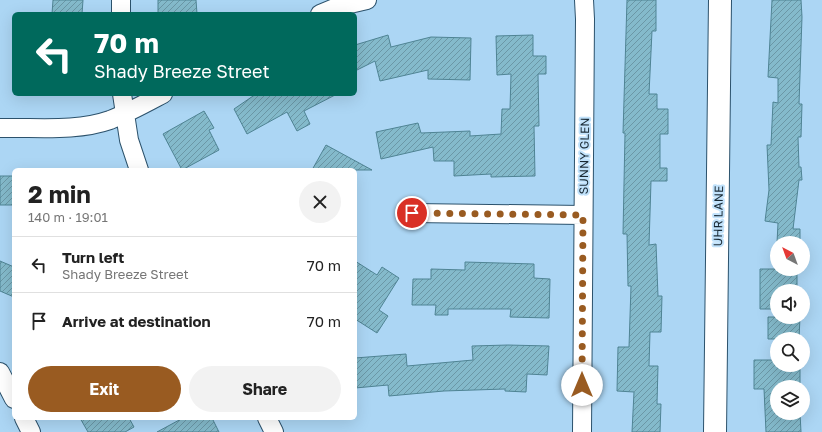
<!DOCTYPE html>
<meta charset="utf-8">
<style>
:root{--surface:#fff;--page:#f2f2f2;--text:#222;--muted:#767676;--line:#e0e0e0;--accent:#995b21}
body{margin:0;font-family:"Golos Text",sans-serif;background:var(--page);color:var(--text);height:100vh;display:flex;flex-direction:column;font-size:15px;white-space:nowrap}
*{box-sizing:border-box;margin:0}
p{font-size:13px;color:var(--muted)}
.icon{flex:none;width:22px;height:22px;fill:none;stroke:currentColor;stroke-width:2;stroke-linecap:round;stroke-linejoin:round}
.map{position:relative;flex:1;overflow:hidden}
.side{position:absolute;left:12px;top:168px;width:345px;height:252px;display:flex;flex-direction:column;background:var(--surface);border-radius:6px;box-shadow:0 4px 16px #0002}
.side>*{flex:none}
.top-card{position:absolute;left:12px;top:12px;width:345px;height:84px;border-radius:6px;box-shadow:0 4px 16px #0002;background:#00695c;color:#fff;overflow:hidden}
.needle{width:26px;rotate:319deg}
.controls{position:absolute;left:770px;top:236px;display:grid;gap:8px}
.controls a{display:grid;place-items:center;width:40px;height:40px;border-radius:50%;background:var(--surface);box-shadow:0 4px 16px #0002;font-size:20px}
.pin{position:absolute;display:grid;place-items:center;width:34px;height:34px;color:#fff;margin:-17px;border:2px solid #fff;border-radius:50%;box-shadow:0 1px 4px #0007}
.me{position:absolute;width:44px;margin:-22px;rotate:0deg;stroke-linejoin:round;filter:drop-shadow(0 0 3px #0008)}
.turn{display:flex;align-items:center;gap:14px;height:84px;padding:0 16px;font-size:18px}
.turn .icon{width:52px;height:52px;stroke-width:2.5}
.turn b{display:block;font-size:28px;line-height:34px}
.round{display:grid;place-items:center;flex:none;width:42px;height:42px;border-radius:21px;background:var(--page)}
.head{display:flex;align-items:center;justify-content:space-between;height:68px;padding:0 16px}
h1{font-size:24px;font-weight:700;line-height:30px}
.action{display:flex;gap:8px;margin-top:auto;padding:8px 16px}
.action a{flex:1;height:46px;border-radius:24px;background:var(--accent);color:#fff;font-size:16px;font-weight:700;line-height:46px;text-align:center}
.action a+a{background:var(--page);color:var(--text)}
ul{padding:0;list-style:none}
li{display:flex;align-items:center;gap:12px;height:56px;padding:0 16px;border-top:1px solid var(--line)}
li div{flex:1}
li b{display:block;font-size:15px}
li em{font-style:normal}
.map>svg:first-child{display:block}
.building{fill:url(#building-hatch);stroke:#4f8494}
.lines{fill:none;stroke-linecap:round;stroke-linejoin:round}
.street-casing{stroke:#2c526c;stroke-width:20}
.secondary-casing{stroke:#2c526c;stroke-width:24}
.street{stroke:#fff;stroke-width:18}
.secondary{stroke:#fff;stroke-width:22}
.route{stroke:#995b21;stroke-width:7;stroke-dasharray:0 12.6}
.labels{text-anchor:middle;dominant-baseline:central;stroke-width:4;stroke-linejoin:round;paint-order:stroke}
.street-label{font-size:12px;fill:#192934;stroke:#c1e2fb}
</style>
<div class="map">
<svg width="822" height="432" viewBox="0 0 822 432">
<defs>
<pattern id="building-hatch" width="6" height="6" patternUnits="userSpaceOnUse"><rect width="6" height="6" fill="#84bacb"/><path d="M-1 1l2-2M0 6l6-6M5 7l2-2" fill="none" stroke="#6b97a6"/></pattern>
</defs>
<rect width="100%" height="100%" fill="#acd6f4"/>
<path class="building" d="M 53,0 L 83,0 L 82,14 L 52,14 Z
M 158,0 L 196,0 L 197,14 L 158,14 Z
M 627,0 L 656,0 L 656,31 L 652,31 L 649,94 L 657,94 L 657,109 L 668,109 L 668,134 L 660,134 L 660,168 L 667,168 L 667,181 L 651,181 L 649,245 L 656,244 L 658,296 L 662,296 L 661,332 L 650,332 L 649,366 L 658,366 L 657,404 L 661,404 L 660,432 L 632,432 L 634,392 L 617,391 L 618,347 L 629,347 L 631,286 L 628,286 L 627,234 L 623,234 L 625,133 L 623,133 Z
M 772,0 L 801,0 L 802,17 L 799,104 L 802,104 L 801,137 L 798,137 L 799,167 L 801,167 L 802,180 L 799,180 L 793,229 L 800,229 L 800,243 L 777,243 L 778,223 L 765,221 L 769,190 L 767,145 L 771,145 L 773,102 L 778,103 L 778,78 L 768,77 Z
M 388,35 L 391,47 L 431,37 L 471,38 L 470,80 L 428,79 L 428,70 L 380,81 L 375,61 L 355,71 L 355,45 Z
M 533,35 L 533,56 L 546,56 L 546,74 L 538,74 L 539,126 L 534,126 L 535,176 L 491,177 L 491,174 L 454,176 L 454,161 L 434,161 L 433,147 L 381,159 L 376,132 L 418,123 L 421,133 L 470,131 L 470,136 L 501,134 L 502,109 L 510,109 L 511,74 L 497,75 L 496,36 Z
M 256,94 L 337,94 L 304,111 L 310,124 L 297,131 L 287,112 L 247,134 L 234,109 Z
M 204,111 L 214,128 L 209,130 L 219,150 L 182,170 L 163,134 Z
M 326,145 L 372,170 L 312,170 Z
M 0,176 L 14,176 L 14,205 L 0,205 Z
M 0,261 L 14,267 L 14,297 L 0,291 Z
M 355,261 L 377,275 L 382,267 L 399,278 L 379,310 L 388,316 L 377,333 L 355,319 Z
M 465,262 L 534,264 L 534,278 L 550,279 L 549,318 L 510,317 L 511,309 L 448,309 L 448,315 L 435,315 L 436,305 L 412,305 L 413,279 L 431,279 L 431,269 L 465,270 Z
M 760,269 L 797,269 L 797,291 L 777,291 L 777,309 L 760,309 Z
M 768,317 L 800,317 L 799,339 L 768,339 Z
M 508,345 L 549,346 L 547,375 L 527,374 L 526,392 L 505,391 L 505,389 L 444,391 L 389,396 L 388,385 L 355,388 L 355,358 L 406,354 L 407,366 L 473,360 L 472,346 Z
M 754,360 L 777,360 L 777,365 L 800,365 L 800,383 L 787,383 L 787,387 L 777,387 L 777,413 L 800,413 L 801,432 L 766,432 L 764,389 L 754,389 Z
M 80,418 L 129,418 L 134,427 L 125,432 L 88,432 Z
M 183,418 L 212,418 L 219,432 L 157,432 Z"/>
<g class="lines">
<defs>
<path id="street" d="M 121,14 L 121,0
M 320,14 L 337,7 L 367,0
M 122,94 L 129,140 L 139,170
M 0,128 C 36,127 76,132 110,120 C 128,113 146,103 163,94
M 412,213 L 583,215
M 0,372 L 14,399
M 24,418 L 31,432
M 267,418 L 274,432
M 582,432 L 585,19 L 584,0"/>
<path id="secondary" d="M 715,432 L 720,0"/>
</defs>
<use href="#street" class="street-casing"/>
<use href="#secondary" class="secondary-casing"/>
<use href="#street" class="street"/>
<use href="#secondary" class="secondary"/>
</g>
<g class="lines">
<path class="route" d="M 412,213 L 583,215 L 582,385"/>
</g>
<g class="labels">
<g class="street-label">
<text transform="translate(584 156) rotate(-89)">SUNNY GLEN</text>
<text transform="translate(718 216) rotate(-89)">UHR LANE</text>
</g>
</g>
</svg>
<div class="controls">
<a><svg class="needle" viewBox="-14 -14 28 28"><path d="M0-13l5 13h-10z" fill="#e53935"/><path d="M0 13l5-13h-10z" fill="#767676"/></svg></a>
<a><svg class="icon" aria-label="sound" viewBox="0 0 24 24"><path d="M4 9h4l5-4v14l-5-4H4zM17 9q2 3 0 6"/></svg></a>
<a><svg class="icon" aria-label="search" viewBox="0 0 24 24"><circle cx="10" cy="10" r="6"/><path d="M15 15l6 6"/></svg></a>
<a><svg class="icon" aria-label="layers" viewBox="0 0 24 24"><path d="M12 4l9 5-9 5-9-5zM3 14l9 5 9-5"/></svg></a>
</div>
<div class="pin" style="left:412px;top:213px;background:#d93025"><svg class="icon" aria-label="arrive" viewBox="0 0 24 24"><path d="M6 21V4h12l-3 4 3 4H6"/></svg></div>
<svg class="me" style="left:582px;top:385px" viewBox="-20 -20 40 40"><circle r="19" fill="#fff"/><path d="M0-13L10 11 0 6-10 11z" fill="#995b21"/></svg>
<div class="top-card">
<div class="turn"><svg class="icon" aria-label="left" viewBox="0 0 24 24"><path d="M17 20v-9H6M10 6l-5 5 5 5"/></svg><div><b>70 m</b>Shady Breeze Street</div></div>
</div>
<section class="side">
<div class="head"><div><h1>2 min</h1><p>140 m · 19:01</p></div><a class="round"><svg class="icon" aria-label="close" viewBox="0 0 24 24"><path d="M6 6l12 12M18 6L6 18"/></svg></a></div>
<ul>
<li><svg class="icon" aria-label="left" viewBox="0 0 24 24"><path d="M17 20v-9H6M10 6l-5 5 5 5"/></svg><div><b>Turn left</b><p>Shady Breeze Street</p></div><em>70 m</em></li>
<li><svg class="icon" aria-label="arrive" viewBox="0 0 24 24"><path d="M6 21V4h12l-3 4 3 4H6"/></svg><div><b>Arrive at destination</b></div><em>70 m</em></li>
</ul>
<div class="action"><a>Exit</a><a>Share</a></div>
</section>
</div>
